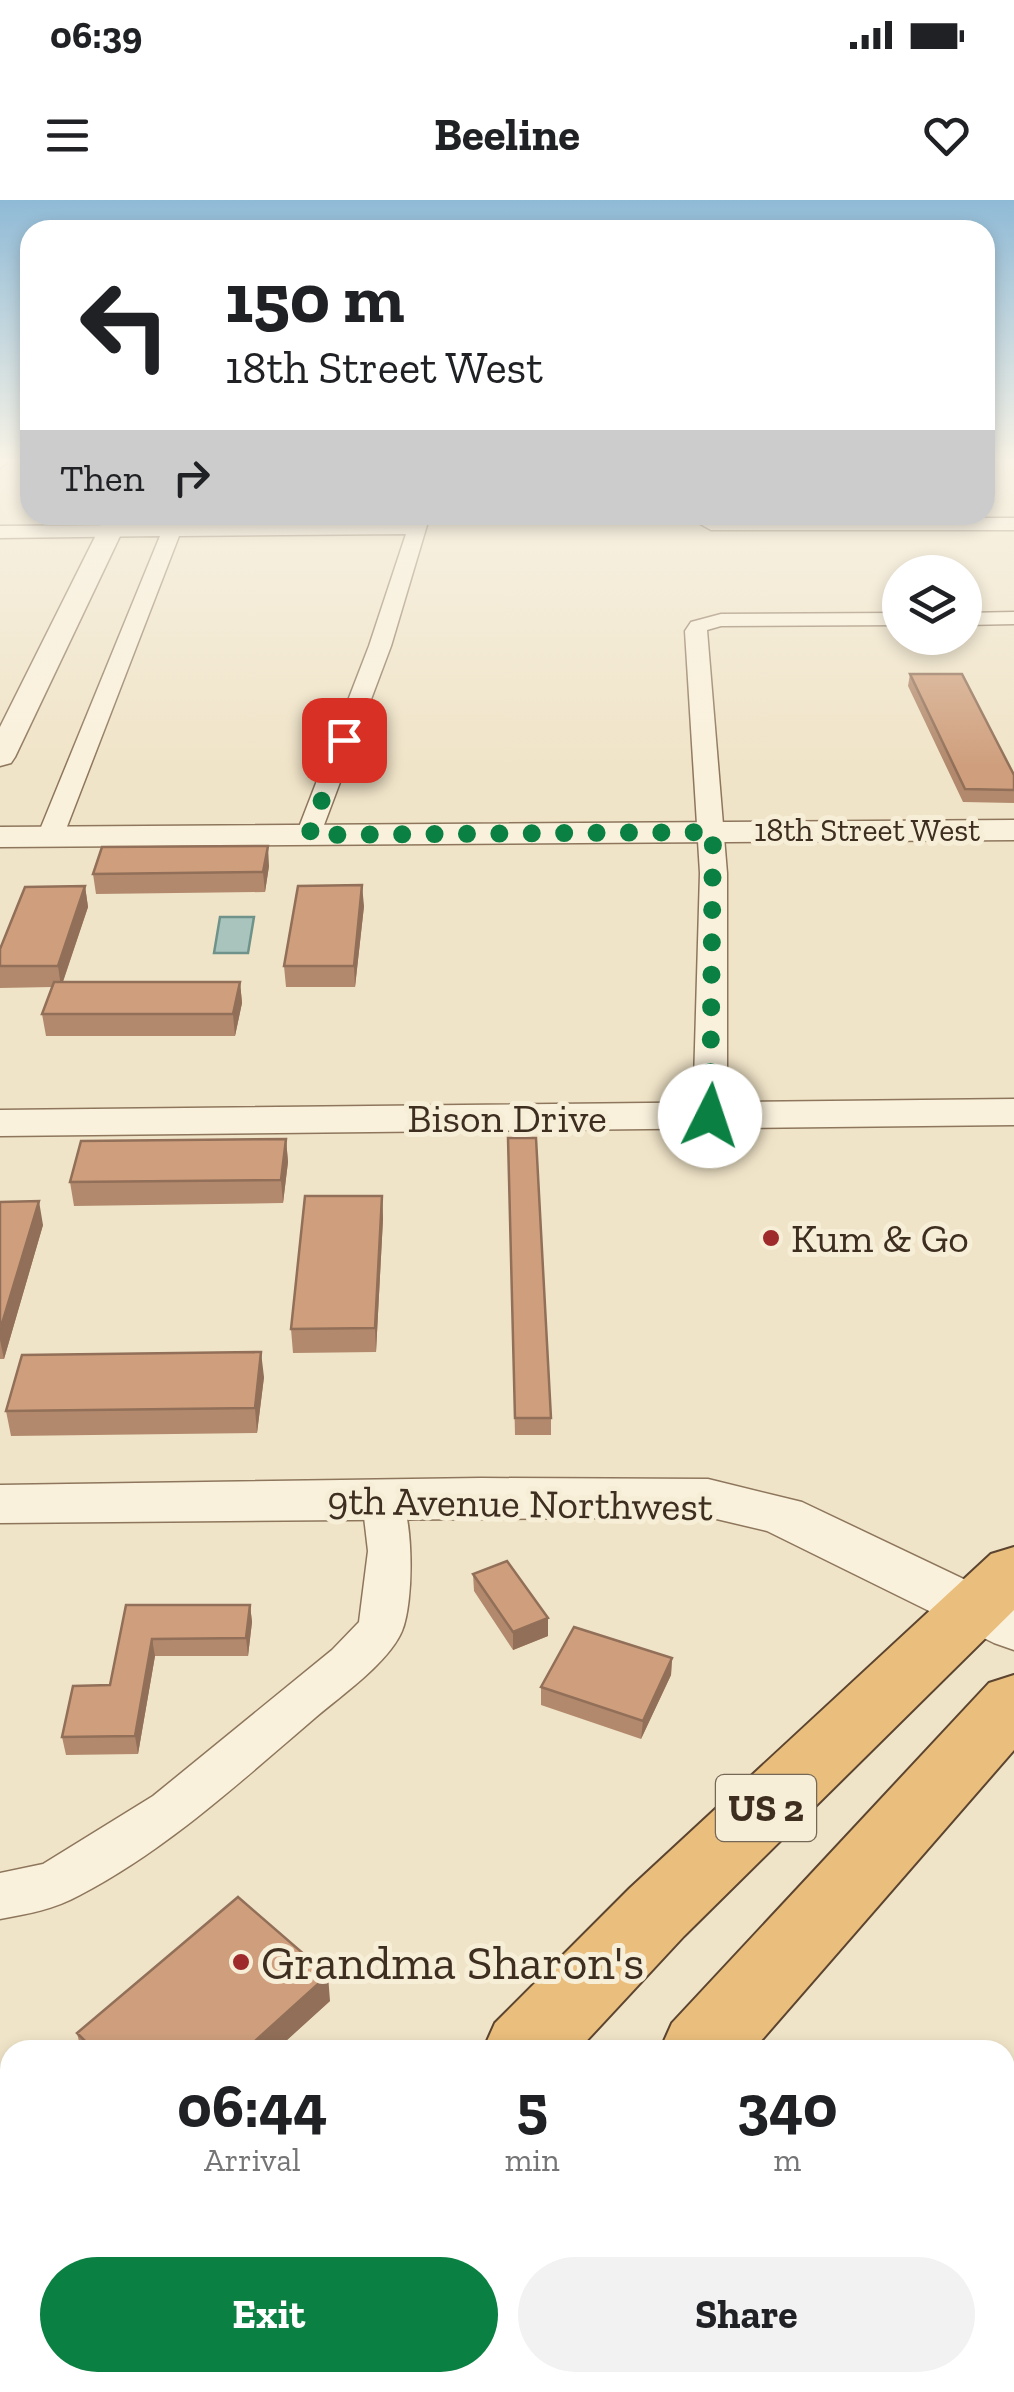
<!DOCTYPE html>
<style>
:root{--surface:#fff;--page:#f2f2f2;--text:#202124;--muted:#757577;--accent:#0b8043}
body{margin:0;font-family:"Zilla Slab",serif;background:var(--page);color:var(--text);height:100vh;display:flex;flex-direction:column;font-size:38px;white-space:nowrap}
*{box-sizing:border-box;margin:0}
p{font-size:32px;color:var(--muted)}
.icon{flex:none;width:55px;height:55px;fill:none;stroke:currentColor;stroke-width:2;stroke-linecap:round;stroke-linejoin:round}
.map{position:relative;flex:1;overflow:hidden}
.details{position:absolute;left:0px;top:1840px;width:1015px;height:352px;display:flex;flex-direction:column;background:var(--surface);border-radius:30px 30px 0 0;box-shadow:0 5px 15px #0003}
.details>*{flex:none}
.hud{position:absolute;left:20px;top:20px;width:975px;height:305px;border-radius:30px;box-shadow:0 5px 15px #0003;background:#fff;color:var(--text);overflow:hidden}
.fabs{position:absolute;left:882px;top:355px;display:grid;gap:20px}
.fabs a{display:grid;place-items:center;width:100px;height:100px;border-radius:50%;background:var(--surface);box-shadow:0 5px 15px #0003;font-size:50px}
.pin{position:absolute;display:grid;place-items:center;width:85px;height:85px;color:#fff;margin:-42px;border-radius:20px;box-shadow:0 5px 15px #0006}
.me{position:absolute;width:110px;margin:-55px;rotate:4deg;stroke-linejoin:round;filter:drop-shadow(0 0 8px #0008)}
.turn{display:flex;align-items:center;gap:35px;height:210px;padding:0 40px;font-size:45px}
.turn .icon{width:130px;height:130px;stroke-width:2.5}
.turn b{display:block;font-size:70px;line-height:85px}
.then{display:flex;align-items:center;height:95px;padding:0 40px;background:#0003;gap:20px;font-size:38px}
.eta{display:flex;justify-content:space-evenly;align-items:center;height:170px;text-align:center}
.eta b{font-size:60px;font-weight:700;line-height:70px}
.button{display:flex;gap:20px;margin-top:auto;padding:20px 40px}
.button a{flex:1;height:115px;border-radius:60px;background:var(--accent);color:#fff;font-size:40px;font-weight:700;line-height:115px;text-align:center}
.button a+a{background:var(--page);color:var(--text)}
.status{display:flex;justify-content:space-between;align-items:center;height:70px;padding:0 50px;background:var(--surface);direction:ltr}
.status svg{height:28px;fill:currentColor}
header{display:flex;justify-content:space-between;align-items:center;height:130px;padding:0 40px;background:var(--surface);font-size:45px;font-weight:700}
.map>svg:first-child{display:block}
.water{fill:#a9c4bc;stroke:#6f938a;stroke-width:2.5}
.lines{fill:none;stroke-linecap:round;stroke-linejoin:round}
.minor-casing{stroke:#8d765c;stroke-width:3}
.tertiary-casing{stroke:#8d765c;stroke-width:3}
.trunk-casing{stroke:#5b4430;stroke-width:4}
.minor{fill:#faf1dc;fill-rule:evenodd}
.tertiary{fill:#faf1dc;fill-rule:evenodd}
.trunk{fill:#eabe7c;fill-rule:evenodd}
.wall{fill:#b2896c}
.shaded-wall{fill:#916f58}
.building{fill:#cf9f7d;stroke:#916f58;stroke-width:2.5}
.route{stroke:#0b8043;stroke-width:18;stroke-dasharray:0 32.4}
.poi-dot{fill:#9e2a2b;stroke:#f7eed8;stroke-width:4}
.labels{text-anchor:middle;dominant-baseline:central;stroke-width:10;stroke-linejoin:round;paint-order:stroke}
.far-street-label{font-size:32px;fill:#3d2e20;stroke:#f7eed8}
.shield{fill:#f7eed8;stroke:#756857;stroke-width:2.5}
.shield-label{font-size:38px;font-weight:bold;fill:#3d2e20}
.street-label{font-size:40px;fill:#3d2e20;stroke:#f7eed8}
.poi-label{font-size:40px;fill:#3d2e20;stroke:#f7eed8;text-anchor:start}
.near-poi-label{font-size:48px;fill:#3d2e20;stroke:#f7eed8;text-anchor:start}
</style>
<div class="status"><b>06:39</b><svg viewBox="0 0 49 12"><path d="M0 12V9h3v3zM5 12V6h3v6zM10 12V3h3v9zM15 12V0h3v12zM26 1h20v11H26zM47 4h2v5h-2z"/></svg></div>
<header><svg class="icon" aria-label="menu" viewBox="0 0 24 24"><path d="M4 6h16M4 12h16M4 18h16"/></svg>Beeline<svg class="icon" aria-label="heart" viewBox="0 0 24 24"><path d="M12 20l-8-8c-3-5 5-10 8-4 3-6 11-1 8 4z"/></svg></header>
<div class="map">
<svg width="1014" height="2192" viewBox="0 0 1014 2192">
<rect width="100%" height="100%" fill="#f0e4c8"/>
<path class="water" d="M 220,717 L 254,717 L 248,753 L 214,753 Z"/>
<g class="lines">
<defs>
<path id="minor" d="M 0,259 L 11,259 L 0,268 Z
M 412,315 L 430,315 L 391,446 L 318,641 L 300,641 L 296,635 L 369,446 L 406,334 L 179,336 L 63,637 L 50,645 L 41,643 L 37,637 L 160,336 L 0,338 L 0,326 L 409,323 Z
M 684,315 L 714,318 L 1014,318 L 1014,330 L 711,330 Z
M 1014,412 L 1014,424 L 965,425 L 965,413 Z
M 900,413 L 900,425 L 721,426 L 707,430 L 727,673 L 727,916 L 722,923 L 698,923 L 693,916 L 700,673 L 685,431 L 691,422 L 721,414 Z
M 383,1285 L 398,1289 C 414,1317 414,1402 402,1431 C 389,1462 342,1495 316,1517 C 241,1581 168,1649 80,1695 C 55,1709 28,1714 0,1719 L 0,1673 L 43,1664 L 153,1596 L 332,1450 L 359,1422 L 368,1351 L 362,1300 L 368,1289 Z"/>
<path id="tertiary" d="M 106,315 L 130,315 L 15,557 L 11,563 L 0,566 L 0,527 Z
M 1014,620 L 1014,640 L 0,647 L 0,627 Z
M 1014,899 L 1014,925 L 0,936 L 0,910 Z
M 481,1278 L 708,1279 L 802,1302 L 1014,1403 L 1014,1450 L 994,1443 L 767,1331 L 708,1317 L 0,1323 L 0,1285 Z"/>
<path id="trunk" d="M 1014,1347 L 1014,1410 L 684,1736 L 578,1850 L 483,1850 L 495,1823 L 630,1688 L 991,1354 Z
M 1014,1475 L 1014,1550 L 753,1850 L 660,1850 L 672,1823 L 989,1483 Z
M 151,2182 L 250,2182 L 246,2192 L 147,2192 Z
M 350,2182 L 449,2182 L 445,2192 L 346,2192 Z"/>
</defs>
<use href="#minor" class="minor-casing"/>
<use href="#tertiary" class="tertiary-casing"/>
<use href="#trunk" class="trunk-casing"/>
<use href="#minor" class="minor"/>
<use href="#tertiary" class="tertiary"/>
<use href="#trunk" class="trunk"/>
</g>
<path class="wall" d="M 910,474 L 1014,575 L 1014,603 L 963,602 L 908,486 Z
M 269,666 L 265,692 L 96,694 L 93,674 Z
M 85,686 L 88,707 L 63,782 L 240,782 L 242,803 L 235,836 L 46,836 L 42,814 L 52,787 L 0,788 L 0,749 Z
M 364,706 L 355,787 L 286,787 L 284,766 Z
M 508,938 L 551,1218 L 551,1235 L 515,1235 Z
M 286,939 L 288,962 L 283,1003 L 74,1006 L 70,982 Z
M 382,996 L 383,1019 L 376,1152 L 293,1153 L 291,1129 Z
M 0,1002 L 43,1025 L 4,1159 L 0,1159 Z
M 264,1177 L 257,1233 L 11,1236 L 6,1211 Z
M 473,1374 L 548,1418 L 548,1436 L 513,1450 L 474,1391 Z
M 126,1405 L 250,1405 L 252,1422 L 248,1456 L 155,1456 L 138,1554 L 66,1555 L 62,1537 L 110,1485 Z
M 672,1458 L 671,1475 L 641,1539 L 541,1505 L 541,1487 Z
M 330,1801 L 276,1850 L 81,1850 L 77,1833 Z"/>
<path class="shaded-wall" d="M 268,646 L 269,666 L 265,692 L 263,672 Z
M 362,685 L 364,706 L 355,787 L 354,766 Z
M 85,686 L 88,707 L 61,787 L 58,766 Z
M 240,782 L 242,803 L 235,836 L 233,814 Z
M 286,939 L 288,962 L 283,1003 L 281,980 Z
M 382,996 L 383,1019 L 376,1152 L 375,1128 Z
M 39,1001 L 43,1025 L 4,1159 L 0,1140 L 0,1130 Z
M 261,1152 L 264,1177 L 257,1233 L 255,1208 Z
M 250,1405 L 252,1422 L 248,1456 L 246,1438 Z
M 548,1418 L 548,1436 L 513,1450 L 513,1432 Z
M 152,1439 L 155,1456 L 138,1554 L 135,1536 Z
M 672,1458 L 671,1475 L 641,1539 L 643,1521 Z
M 328,1775 L 330,1801 L 276,1850 L 245,1850 Z"/>
<path class="building" d="M 910,474 L 962,474 L 1014,575 L 1014,590 L 965,589 Z
M 268,646 L 263,672 L 93,674 L 102,647 Z
M 362,685 L 354,766 L 284,766 L 298,686 Z
M 85,686 L 58,766 L 0,766 L 0,749 L 25,687 Z
M 54,782 L 240,782 L 233,814 L 42,814 Z
M 508,938 L 536,938 L 551,1218 L 515,1218 Z
M 286,939 L 281,980 L 70,982 L 81,941 Z
M 305,996 L 382,996 L 375,1128 L 291,1129 Z
M 39,1001 L 0,1130 L 0,1002 Z
M 261,1152 L 255,1208 L 6,1211 L 22,1155 Z
M 507,1361 L 548,1418 L 513,1432 L 473,1374 Z
M 126,1405 L 250,1405 L 246,1438 L 152,1439 L 135,1536 L 62,1537 L 73,1486 L 110,1485 Z
M 574,1427 L 672,1458 L 643,1521 L 541,1487 Z
M 238,1697 L 328,1775 L 245,1850 L 94,1850 L 77,1833 Z"/>
<linearGradient id="sky" x2="0" y2="1"><stop stop-color="#8fbad6"/><stop offset="0.46" stop-color="#f8f3e6"/><stop offset="1" stop-color="#f8f3e6" stop-opacity="0"/></linearGradient>
<rect width="1014" height="566" fill="url(#sky)"/>
<g class="lines">
<path class="route" d="M 344,540 L 309,635 L 713,632 L 710,916"/>
</g>
<g class="poi-dot">
<circle cx="771" cy="1038" r="10"/>
<circle cx="241" cy="1762" r="10"/>
</g>
<g class="labels">
<g class="far-street-label">
<text x="867" y="630">18th Street West</text>
</g>
<rect class="shield" x="716" y="1575" width="100" height="66" rx="8"/>
<g class="shield-label">
<text x="766" y="1608">US 2</text>
</g>
<g class="street-label">
<text x="507" y="918">Bison Drive</text>
<text transform="translate(520 1303) rotate(1)">9th Avenue Northwest</text>
</g>
<g class="poi-label">
<text x="791" y="1038">Kum &amp; Go</text>
</g>
<g class="near-poi-label">
<text x="261" y="1762">Grandma Sharon's</text>
</g>
</g>
</svg>
<div class="fabs">
<a><svg class="icon" aria-label="layers" viewBox="0 0 24 24"><path d="M12 4l9 5-9 5-9-5zM3 14l9 5 9-5"/></svg></a>
</div>
<div class="pin" style="left:344px;top:540px;background:#d93025"><svg class="icon" aria-label="arrive" viewBox="0 0 24 24"><path d="M6 21V4h12l-3 4 3 4H6"/></svg></div>
<svg class="me" style="left:710px;top:916px" viewBox="-20 -20 40 40"><circle r="19" fill="#fff"/><path d="M0-13L10 11 0 6-10 11z" fill="#0b8043"/></svg>
<div class="hud">
<div class="turn"><svg class="icon" aria-label="left" viewBox="0 0 24 24"><path d="M17 20v-9H6M10 6l-5 5 5 5"/></svg><div><b>150 m</b>18th Street West</div></div>
<div class="then">Then<svg class="icon" aria-label="right" viewBox="0 0 24 24"><path d="M7 20v-9h11M14 6l5 5-5 5"/></svg></div>
</div>
<section class="details">
<div class="eta">
<div><b>06:44</b><p>Arrival</p></div>
<div><b>5</b><p>min</p></div>
<div><b>340</b><p>m</p></div>
</div>
<div class="button"><a>Exit</a><a>Share</a></div>
</section>
</div>
